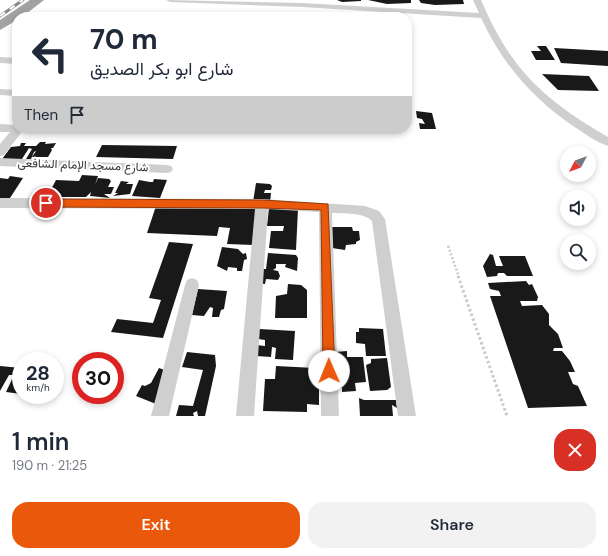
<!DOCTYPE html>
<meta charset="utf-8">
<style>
:root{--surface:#fff;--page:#f2f2f3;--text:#1f2937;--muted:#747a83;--accent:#ea580c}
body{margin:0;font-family:"DM Sans",Vazirmatn,sans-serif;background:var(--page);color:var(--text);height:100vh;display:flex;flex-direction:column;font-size:15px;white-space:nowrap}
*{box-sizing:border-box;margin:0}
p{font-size:13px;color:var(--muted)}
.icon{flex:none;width:22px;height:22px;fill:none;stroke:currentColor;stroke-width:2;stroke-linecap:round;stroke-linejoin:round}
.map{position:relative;height:416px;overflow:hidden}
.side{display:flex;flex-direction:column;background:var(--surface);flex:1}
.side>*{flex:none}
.top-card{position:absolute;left:12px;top:12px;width:400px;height:122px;border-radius:16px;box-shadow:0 2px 6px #0003;background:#fff;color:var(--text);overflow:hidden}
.needle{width:26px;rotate:229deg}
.controls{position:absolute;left:560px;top:146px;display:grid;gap:8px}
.controls a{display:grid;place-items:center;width:36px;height:36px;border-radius:50%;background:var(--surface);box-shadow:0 2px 6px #0003;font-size:20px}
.speed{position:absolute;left:12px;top:352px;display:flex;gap:8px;font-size:20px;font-weight:700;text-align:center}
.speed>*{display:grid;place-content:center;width:52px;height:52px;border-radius:50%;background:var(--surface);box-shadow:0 2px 6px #0003;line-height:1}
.speed small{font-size:10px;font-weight:400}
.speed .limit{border:6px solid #d22;background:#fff;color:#111}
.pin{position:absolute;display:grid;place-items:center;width:34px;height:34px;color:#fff;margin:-17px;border:2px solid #fff;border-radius:50%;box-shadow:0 1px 4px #0007}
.me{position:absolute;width:44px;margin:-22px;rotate:359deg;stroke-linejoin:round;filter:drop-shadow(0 0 3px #0008)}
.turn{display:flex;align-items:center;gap:14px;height:84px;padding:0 12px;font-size:18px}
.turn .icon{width:52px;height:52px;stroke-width:2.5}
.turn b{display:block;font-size:28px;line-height:34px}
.then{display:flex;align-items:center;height:38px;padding:0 12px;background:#0003;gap:8px;font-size:15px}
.round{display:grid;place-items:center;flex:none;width:42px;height:42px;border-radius:16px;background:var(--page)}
.head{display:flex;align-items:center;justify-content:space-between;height:68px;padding:0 12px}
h1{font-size:24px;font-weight:600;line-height:30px}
.action{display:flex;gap:8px;margin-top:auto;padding:8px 12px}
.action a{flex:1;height:46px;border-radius:16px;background:var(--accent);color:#fff;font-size:16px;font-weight:600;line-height:46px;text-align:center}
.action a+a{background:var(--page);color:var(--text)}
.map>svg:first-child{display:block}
.building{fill:#191919}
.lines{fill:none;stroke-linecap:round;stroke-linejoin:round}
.path-far1{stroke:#c9c9c9;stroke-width:2.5;stroke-dasharray:2 2;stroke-linecap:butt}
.path{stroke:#c9c9c9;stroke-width:3;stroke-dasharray:2.5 2.5;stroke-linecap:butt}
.minor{fill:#cfcfcf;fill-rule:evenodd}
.trunk{fill:#a2a2a2;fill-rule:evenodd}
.rail-casing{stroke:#878787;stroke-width:3}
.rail{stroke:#fff;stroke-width:2;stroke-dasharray:6;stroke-linecap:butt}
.route{fill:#ea580c;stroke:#983908}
.labels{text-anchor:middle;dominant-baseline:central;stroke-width:4;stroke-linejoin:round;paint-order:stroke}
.street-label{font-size:12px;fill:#323232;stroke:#fff}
</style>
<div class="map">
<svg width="608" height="416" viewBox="0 0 608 416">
<rect width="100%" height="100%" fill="#fff"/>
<path class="building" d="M 337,0 L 361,0 L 361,1 L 342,2 Z
M 368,0 L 411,0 L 411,3 L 387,4 Z
M 419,0 L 463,0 L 464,4 L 435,5 L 421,3 Z
M 148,13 L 161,14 L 160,17 L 146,17 Z
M 81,14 L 106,16 L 106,17 L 78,17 Z
M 537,46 L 546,46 L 555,60 L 536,60 L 531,51 L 541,51 Z
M 554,48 L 608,51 L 608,66 L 561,63 Z
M 542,74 L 589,76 L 599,91 L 558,90 Z
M 416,111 L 432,113 L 436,129 L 420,129 L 419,123 L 425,124 L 422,119 L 417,118 Z
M 40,142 L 46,142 L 45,144 L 56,143 L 53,148 L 51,148 L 52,150 L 48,157 L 32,157 L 36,151 L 34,152 L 31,159 L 26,159 L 32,149 L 29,148 L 22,159 L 2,159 L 11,147 L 20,146 L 21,143 L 26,143 L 24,146 L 36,146 Z
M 102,145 L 177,146 L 173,159 L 96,157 Z
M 82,175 L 98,176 L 95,185 L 98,178 L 109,179 L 111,181 L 108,187 L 114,187 L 111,194 L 104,194 L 110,198 L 90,196 L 91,192 L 86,197 L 47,197 L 56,180 L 79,181 Z
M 10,176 L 23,178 L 10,198 L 0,198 L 0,178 L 8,179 Z
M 154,179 L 167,180 L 160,198 L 132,196 L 139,180 L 150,182 L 153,182 Z
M 121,181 L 129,182 L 126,184 L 133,184 L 130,194 L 113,196 L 118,193 L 115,193 Z
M 256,183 L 270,184 L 272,186 L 271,190 L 265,190 L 264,193 L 271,193 L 270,203 L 253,202 Z
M 156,206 L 258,209 L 253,245 L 227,244 L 230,228 L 219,227 L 217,236 L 147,233 Z
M 269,208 L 298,209 L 296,250 L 269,248 L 271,231 L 283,231 L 284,226 L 267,226 Z
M 331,227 L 352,227 L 353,231 L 359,231 L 360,240 L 356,242 L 356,244 L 346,245 L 345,250 L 332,248 Z
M 169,242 L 193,244 L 163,338 L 111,332 L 117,319 L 153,323 L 161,300 L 149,298 Z
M 222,247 L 238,249 L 243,254 L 246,253 L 247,259 L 244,260 L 242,271 L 237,271 L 237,268 L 228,267 L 227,271 L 217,266 Z
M 268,253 L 296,255 L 298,258 L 297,271 L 285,267 L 286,264 L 276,264 L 276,268 L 273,270 L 278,271 L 280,276 L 278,280 L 266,279 L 265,284 L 258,283 L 260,269 L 266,269 Z
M 490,254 L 493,255 L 496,266 L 503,266 L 499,256 L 525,256 L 533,276 L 507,276 L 504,273 L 498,273 L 497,276 L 487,277 L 483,266 Z
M 526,281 L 529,285 L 532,284 L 538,297 L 537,301 L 520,301 L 522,306 L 542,305 L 549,314 L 549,325 L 558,334 L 563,348 L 554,348 L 553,351 L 562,351 L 570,361 L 575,372 L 568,372 L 573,384 L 578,386 L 587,406 L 528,408 L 490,296 L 501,296 L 499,291 L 490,289 L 488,283 Z
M 288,284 L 301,285 L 307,290 L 307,318 L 275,318 L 276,296 L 287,294 Z
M 198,289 L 227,291 L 224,309 L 221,310 L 219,317 L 212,317 L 213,308 L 210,307 L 204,316 L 192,315 Z
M 359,328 L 383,329 L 386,356 L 366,356 L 365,344 L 356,343 L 356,332 L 359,332 Z
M 259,329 L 295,331 L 293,360 L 275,359 L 276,348 L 272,347 L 271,357 L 256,356 L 257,345 L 265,346 L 265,340 L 258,339 Z
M 347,351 L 347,357 L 363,357 L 366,382 L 355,383 L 356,391 L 342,392 L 342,388 L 332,388 L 335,352 Z
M 187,352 L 215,355 L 216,366 L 205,416 L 198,416 L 197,411 L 193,413 L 194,416 L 176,416 L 179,405 L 193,406 L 203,370 L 182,367 Z
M 387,358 L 391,387 L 387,390 L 370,391 L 366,365 L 371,363 L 371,359 Z
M 315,365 L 319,365 L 319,405 L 307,404 L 307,412 L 263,411 L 265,379 L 275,379 L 276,366 L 315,368 Z
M 0,366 L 21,368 L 21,394 L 6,392 L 14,375 L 9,375 L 0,391 Z
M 159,368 L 170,372 L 161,406 L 136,396 L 142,385 L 145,386 L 151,383 Z
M 359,398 L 364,400 L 396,400 L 397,408 L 392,405 L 393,416 L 360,416 Z"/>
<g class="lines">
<path class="path-far1" d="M 448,246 L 459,277"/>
<path class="path" d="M 458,276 L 507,416"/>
<path class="minor" d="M 166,0 L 302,3 L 479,13 L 473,0 L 481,0 C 511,70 543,99 608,137 L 608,146 C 597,143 586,134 576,128 C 533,99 503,65 481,18 L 302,7 L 170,2 Z
M 0,57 L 17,58 L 17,64 L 0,63 Z
M 0,89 L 17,90 L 17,96 L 0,95 Z
M 0,124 L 17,125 L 17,129 L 24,129 L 4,155 L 0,156 L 0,144 L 10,132 L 0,132 Z
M 0,158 L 167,165 L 171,166 L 173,169 L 171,172 L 167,173 L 0,166 Z
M 0,198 L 262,199 L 365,206 L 379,211 L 385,219 L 416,416 L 398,416 L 372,221 C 363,212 344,214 332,213 L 339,416 L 321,416 L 319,212 L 268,209 L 254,416 L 236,416 L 255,209 L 0,208 Z
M 192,278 L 197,280 L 199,285 L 169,416 L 151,416 L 185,285 L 187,280 Z"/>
<path class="trunk" d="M 30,0 L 44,0 L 22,17 L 17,17 L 17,20 L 0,30 L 0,20 Z"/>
<defs>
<path id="rail" d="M 0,16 L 23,0"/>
</defs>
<use href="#rail" class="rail-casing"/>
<use href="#rail" class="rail"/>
</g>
<path class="route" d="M 46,199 L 262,200 L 328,204 L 335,371 L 333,375 L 329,377 L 324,375 L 323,371 L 321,210 L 262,208 L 46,207 L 42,203 Z"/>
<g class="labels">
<g class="street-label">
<text transform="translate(83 165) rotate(2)">شارع مسجد الإمام الشافعى</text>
</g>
</g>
</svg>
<div class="controls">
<a><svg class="needle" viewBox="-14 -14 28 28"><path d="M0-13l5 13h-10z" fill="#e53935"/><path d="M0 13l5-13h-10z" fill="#747a83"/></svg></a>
<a><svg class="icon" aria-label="sound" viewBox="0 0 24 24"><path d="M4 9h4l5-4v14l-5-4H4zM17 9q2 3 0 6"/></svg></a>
<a><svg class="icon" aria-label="search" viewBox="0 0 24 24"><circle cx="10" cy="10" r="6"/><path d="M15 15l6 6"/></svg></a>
</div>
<div class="speed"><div>28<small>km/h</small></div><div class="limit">30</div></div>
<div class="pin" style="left:46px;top:203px;background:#d93025"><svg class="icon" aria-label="arrive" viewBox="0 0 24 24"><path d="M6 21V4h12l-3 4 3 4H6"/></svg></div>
<svg class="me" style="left:329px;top:371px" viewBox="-20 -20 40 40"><circle r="19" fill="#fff"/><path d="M0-13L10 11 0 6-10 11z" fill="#ea580c"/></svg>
<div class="top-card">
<div class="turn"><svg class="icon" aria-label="left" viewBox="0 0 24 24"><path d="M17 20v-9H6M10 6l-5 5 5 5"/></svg><div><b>70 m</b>شارع ابو بكر الصديق</div></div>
<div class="then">Then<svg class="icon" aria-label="arrive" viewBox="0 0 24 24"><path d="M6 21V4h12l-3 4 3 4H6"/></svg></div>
</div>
</div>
<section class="side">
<div class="head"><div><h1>1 min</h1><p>190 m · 21:25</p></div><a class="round" style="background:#d93025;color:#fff"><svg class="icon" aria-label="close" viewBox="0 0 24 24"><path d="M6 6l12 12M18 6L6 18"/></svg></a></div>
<div class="action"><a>Exit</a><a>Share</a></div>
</section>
